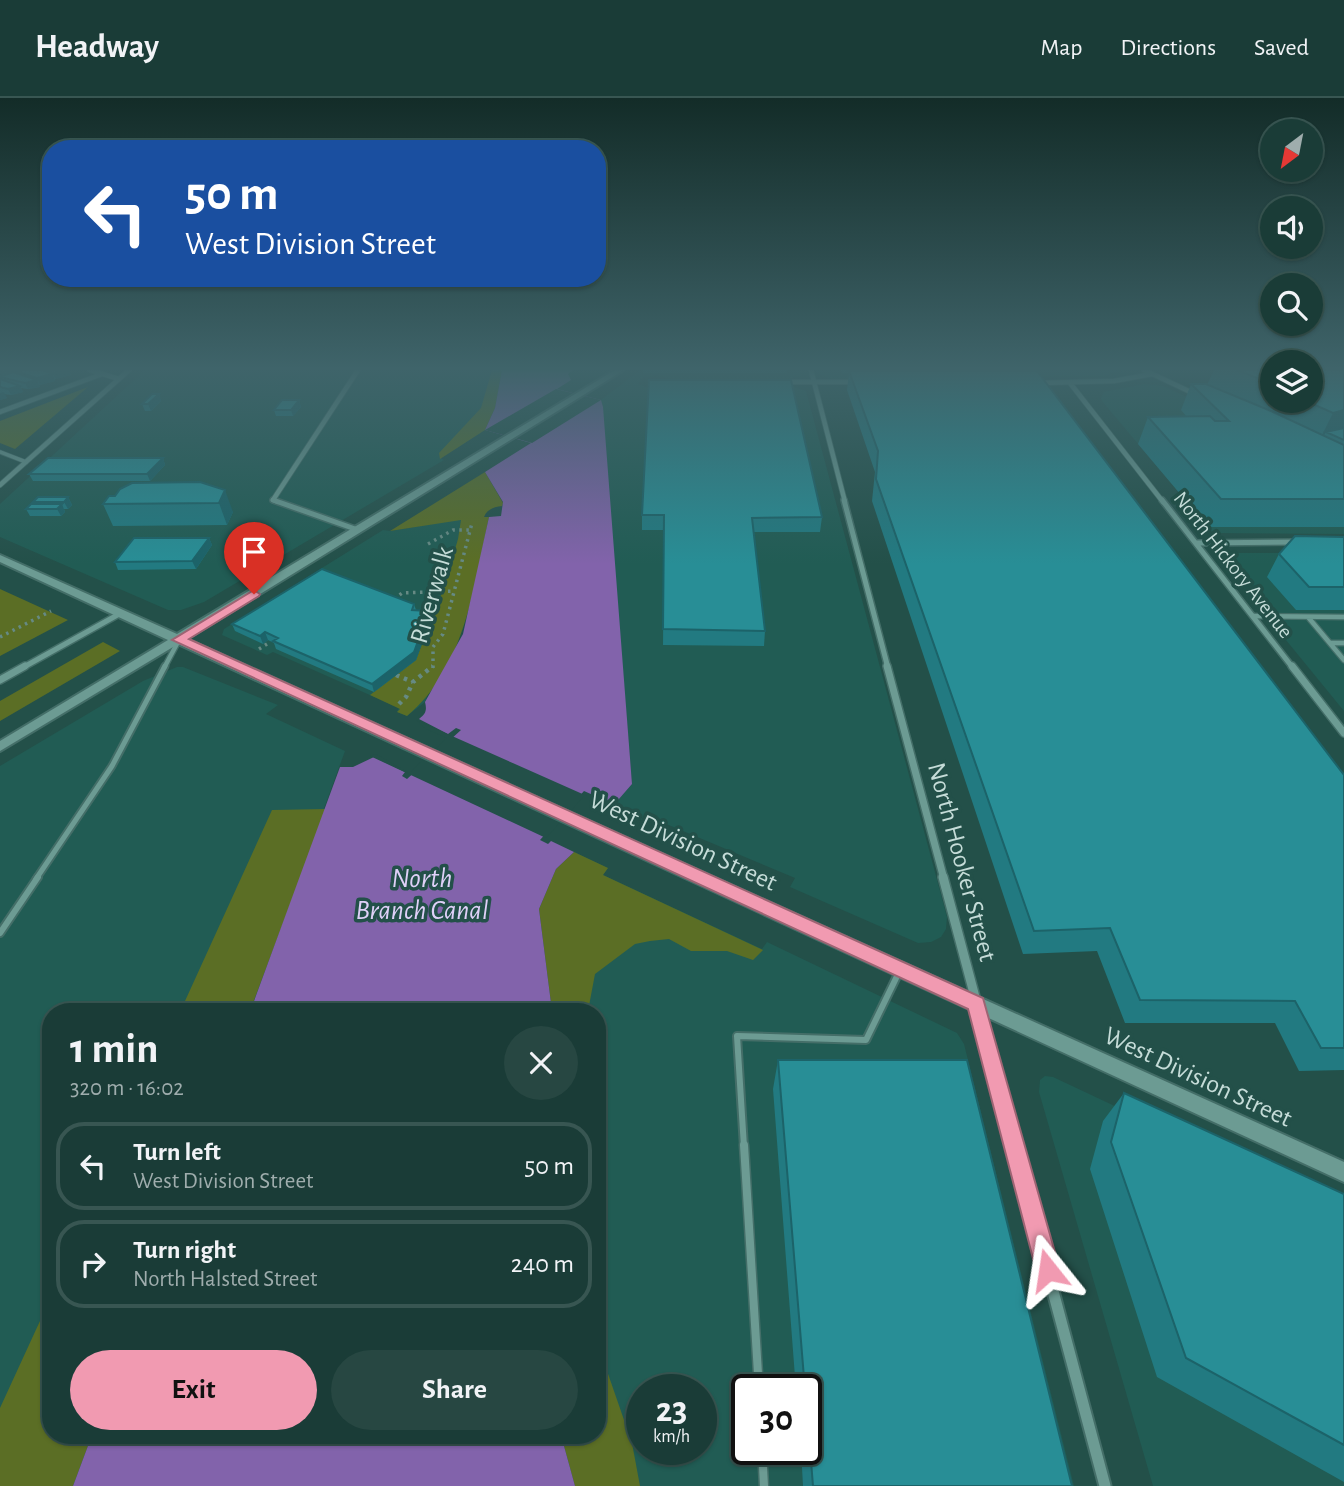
<!DOCTYPE html>
<meta charset="utf-8">
<style>
:root{--surface:#1a3c37;--page:#274742;--text:#f1f3f6;--muted:#9fadad;--line:#385652;--accent:#f19ab1}
body{margin:0;font-family:"Alegreya Sans",sans-serif;background:var(--page);color:var(--text);height:100vh;display:flex;flex-direction:column;font-size:26px;white-space:nowrap}
*{box-sizing:border-box;margin:0}
p{font-size:23px;color:var(--muted)}
.icon{flex:none;width:38px;height:38px;fill:none;stroke:currentColor;stroke-width:2;stroke-linecap:round;stroke-linejoin:round}
.map{position:relative;flex:1;overflow:hidden}
.sheet{position:absolute;left:42px;top:905px;width:564px;height:441px;display:flex;flex-direction:column;background:var(--surface);border-radius:28px;box-shadow:0 2px 5px #0004,0 0 0 2px var(--line)}
.sheet>*{flex:none}
.top-card{position:absolute;left:42px;top:42px;width:564px;height:147px;border-radius:28px;box-shadow:0 2px 5px #0004,0 0 0 2px var(--line);background:#1a4fa0;color:#fff;overflow:hidden}
.needle{width:46px;rotate:212deg}
.controls{position:absolute;left:1260px;top:21px;display:grid;gap:14px}
.controls a{display:grid;place-items:center;width:63px;height:63px;border-radius:50%;background:var(--surface);box-shadow:0 2px 5px #0004,0 0 0 2px var(--line);font-size:35px}
.speed{position:absolute;left:626px;top:1276px;display:flex;gap:14px;font-size:35px;font-weight:700;text-align:center}
.speed>*{display:grid;place-content:center;width:91px;height:91px;border-radius:50%;background:var(--surface);box-shadow:0 2px 5px #0004,0 0 0 2px var(--line);line-height:1}
.speed small{font-size:18px;font-weight:400}
.speed .limit{border:4px solid #111;border-radius:10px;background:#fff;color:#111}
.pin{position:absolute;display:grid;place-items:center;width:60px;height:60px;color:#fff;margin:-72px -30px;border-radius:50% 50% 50% 0;rotate:-45deg;box-shadow:0 0 7px #0007}
.pin .icon{rotate:45deg}
.me{position:absolute;width:77px;margin:-38px;rotate:345deg;stroke-linejoin:round;filter:drop-shadow(0 0 5px #0008)}
.turn{display:flex;align-items:center;gap:24px;height:147px;padding:0 28px;font-size:32px}
.turn .icon{width:91px;height:91px;stroke-width:2.5}
.turn b{display:block;font-size:49px;line-height:60px}
.round{display:grid;place-items:center;flex:none;width:74px;height:74px;border-radius:37px;background:var(--page)}
.head{display:flex;align-items:center;justify-content:space-between;height:119px;padding:0 28px}
h1{font-size:42px;font-weight:700;line-height:52px}
.cta{display:flex;gap:14px;margin-top:auto;padding:14px 28px}
.cta a{flex:1;height:80px;border-radius:42px;background:var(--accent);color:#111;font-size:28px;font-weight:700;line-height:80px;text-align:center}
.cta a+a{background:var(--page);color:var(--text)}
ul{padding:0;list-style:none}
li{display:flex;align-items:center;gap:21px;height:88px;margin:0 14px 10px;padding:0 14px;border:4px solid var(--line);border-radius:28px}
li div{flex:1}
li b{display:block;font-size:26px}
li em{font-style:normal}
header{display:flex;align-items:center;gap:42px;box-sizing:border-box;height:98px;padding:0 35px;background:var(--surface);border-bottom:2px solid var(--line)}
header strong{font-size:33px}
nav{display:flex;gap:38px;margin-inline-start:auto;font-size:24px}
.map>svg:first-child{display:block}
.built{fill:#215c54;fill-rule:evenodd}
.green{fill:#5b6e25}
.water{fill:#8263ab}
.pier{fill:#235049}
.lines{fill:none;stroke-linecap:round;stroke-linejoin:round}
.service-far4-casing{stroke:#446e68;stroke-width:5}
.service-far3-casing{stroke:#446e68;stroke-width:7}
.service-far2-casing{stroke:#446e68;stroke-width:9}
.service-far1-casing{stroke:#446e68;stroke-width:10}
.service-casing{stroke:#446e68;stroke-width:11}
.minor-far4-casing{stroke:#446e68;stroke-width:6}
.minor-far3-casing{stroke:#446e68;stroke-width:8}
.minor-far2-casing{stroke:#446e68;stroke-width:10}
.minor-far1-casing{stroke:#446e68;stroke-width:12}
.minor-casing{stroke:#446e68;stroke-width:15}
.secondary-casing{stroke:#446e68;stroke-width:4}
.path-far1{stroke:#668a84;stroke-width:3.5;stroke-dasharray:2.5 4.5;stroke-linecap:butt}
.path{stroke:#668a84;stroke-width:4.5;stroke-dasharray:3.5 5;stroke-linecap:butt}
.service-far4{stroke:#6c9b93;stroke-width:3.5}
.service-far3{stroke:#6c9b93;stroke-width:4.5}
.service-far2{stroke:#6c9b93;stroke-width:5}
.service-far1{stroke:#6c9b93;stroke-width:6}
.service{stroke:#6c9b93;stroke-width:8}
.minor-far4{stroke:#6c9b93;stroke-width:4.5}
.minor-far3{stroke:#6c9b93;stroke-width:5}
.minor-far2{stroke:#6c9b93;stroke-width:7}
.minor-far1{stroke:#6c9b93;stroke-width:9}
.minor{stroke:#6c9b93;stroke-width:11}
.secondary{fill:#6c9b93;fill-rule:evenodd}
.wall{fill:#227a81}
.shaded-wall{fill:#1c6369}
.building{fill:#288e96;stroke:#1c6369;stroke-width:2}
.route{fill:#f19ab1;stroke:#9d6473;stroke-width:2}
.labels{text-anchor:middle;dominant-baseline:central;stroke-width:7;stroke-linejoin:round;paint-order:stroke}
.far-street-label{font-size:21px;fill:#c5dcd8;stroke:#235049}
.street-label{font-size:26px;fill:#c5dcd8;stroke:#235049}
.water-label{font-size:28px;font-style:italic;fill:#dfd0f8;stroke:#235049}
</style>
<header>
<strong>Headway</strong>
<nav><a>Map</a><a>Directions</a><a>Saved</a></nav>
</header>
<div class="map">
<svg width="1344" height="1388" viewBox="0 0 1344 1388">
<rect width="100%" height="100%" fill="#235049"/>
<path class="built" d="M 145,272 L 502,272 L 485,332 L 441,360 L 444,362 L 204,504 L 181,512 L 168,512 L 0,439 L 0,406 Z
M 640,272 L 800,272 L 800,278 L 788,281 L 672,281 L 656,277 L 642,280 L 638,286 L 651,291 L 788,287 L 806,293 L 947,819 L 946,831 L 941,839 L 931,844 L 918,845 L 790,789 L 795,780 L 652,720 L 647,725 L 612,709 L 632,686 L 601,302 Z
M 816,272 L 1123,272 L 1104,278 L 832,281 L 818,276 Z
M 1144,286 L 1163,288 L 1344,372 L 1344,436 L 1213,435 L 1102,303 L 1101,300 L 1104,294 Z
M 489,419 L 425,604 L 407,618 L 397,614 L 399,610 L 273,554 L 267,557 L 222,537 L 224,531 L 383,432 L 390,433 L 461,421 Z
M 1223,455 L 1344,455 L 1344,613 L 1219,460 Z
M 177,569 L 183,569 L 278,607 L 266,616 L 345,653 L 250,913 L 51,914 L 51,1337 L 92,1337 L 73,1388 L 0,1388 L 0,668 L 143,583 Z
M 574,754 L 608,770 L 603,777 L 762,851 L 767,844 L 957,935 L 964,946 L 1074,1388 L 575,1388 L 561,1337 L 597,1337 L 597,914 L 552,913 ZM 642,1292 L 702,1292 L 702,1351 L 642,1351 ZM 747,1292 L 807,1292 L 807,1351 L 747,1351 Z
M 1045,978 L 1053,979 L 1344,1116 L 1344,1388 L 1153,1388 L 1039,994 L 1040,982 Z"/>
<path class="green" d="M 492,272 L 502,272 L 495,310 L 485,332 L 440,361 L 439,355 L 481,310 Z
M 88,289 L 15,351 L 0,345 L 0,323 Z
M 485,374 L 503,405 L 502,408 C 494,409 487,411 484,419 L 489,419 C 474,488 465,571 407,618 L 397,614 L 400,611 L 370,597 L 416,562 L 443,492 L 458,441 L 461,422 L 390,433 Z
M 0,491 L 68,522 L 0,558 Z
M 103,544 L 120,553 L 0,623 L 0,603 Z
M 326,711 L 250,913 L 180,914 L 272,712 Z
M 574,754 L 608,770 L 603,777 L 763,852 L 753,862 L 727,853 L 691,853 L 669,841 L 650,843 L 635,846 L 595,876 L 588,913 L 552,913 L 539,811 L 556,771 Z
M 51,1199 L 51,1337 L 92,1337 L 73,1388 L 0,1388 L 0,1310 Z
M 597,1244 L 632,1345 L 640,1388 L 575,1388 L 561,1337 L 597,1337 Z"/>
<path class="water" d="M 502,272 L 573,272 L 568,276 L 571,282 L 557,291 L 601,302 L 603,309 L 632,686 L 612,709 L 591,700 L 593,697 L 584,693 L 540,742 L 548,746 L 551,743 L 574,754 L 556,771 L 539,811 L 552,913 L 250,914 L 340,669 L 353,669 L 374,659 L 405,674 L 402,678 L 407,681 L 461,632 L 456,630 L 448,636 L 419,621 C 426,616 427,612 425,604 L 463,536 L 489,419 L 501,418 L 503,404 L 485,374 L 531,345 L 485,332 L 495,310 Z
M 92,1337 L 561,1337 L 575,1388 L 73,1388 Z"/>
<path class="pier" d="M 556,291 L 601,302 L 532,345 L 485,332 Z
M 416,622 L 587,698 L 585,697 L 546,740 L 370,658 L 376,656 L 409,675 L 447,640 L 426,631 Z"/>
<g class="lines">
<defs>
<path id="service-far4" d="M 0,354 L 26,364"/>
<path id="service-far3" d="M 1253,518 L 1344,519
M 1308,519 L 1344,562
M 1331,545 L 1344,545
M 164,570 L 179,542"/>
<path id="service-far2" d="M 36,781 L 112,668 L 165,568"/>
<path id="service-far1" d="M 0,835 L 38,779
M 744,1049 L 737,938 L 866,942 L 900,872"/>
<path id="service" d="M 744,1047 L 759,1292
M 762,1351 L 764,1388"/>
<path id="minor-far4" d="M 90,272 L 119,281
M 811,272 L 845,404
M 1144,272 L 1197,297
M 783,284 L 855,284
M 1038,285 L 1114,283 L 1152,276
M 1070,285 L 1163,404
M 0,314 L 102,276
M 0,387 L 129,272
M 278,404 L 273,402 L 358,272"/>
<path id="minor-far3" d="M 273,402 L 358,432
M 844,402 L 888,570
M 1162,402 L 1293,570
M 1196,445 L 1298,444
M 22,570 L 121,515"/>
<path id="minor-far2" d="M 887,568 L 944,781
M 1292,568 L 1344,635
M 0,582 L 25,568"/>
<path id="minor-far1" d="M 943,779 L 1015,1049"/>
<path id="minor" d="M 1014,1047 L 1105,1388"/>
<path id="secondary" d="M 615,272 L 624,272 L 187,541 L 1344,1064 L 1344,1084 L 178,546 L 0,653 L 0,643 L 168,542 L 0,464 L 0,457 L 177,536 Z"/>
</defs>
<use href="#service-far4" class="service-far4-casing"/>
<use href="#service-far3" class="service-far3-casing"/>
<use href="#service-far2" class="service-far2-casing"/>
<use href="#service-far1" class="service-far1-casing"/>
<use href="#service" class="service-casing"/>
<use href="#minor-far4" class="minor-far4-casing"/>
<use href="#minor-far3" class="minor-far3-casing"/>
<use href="#minor-far2" class="minor-far2-casing"/>
<use href="#minor-far1" class="minor-far1-casing"/>
<use href="#minor" class="minor-casing"/>
<use href="#secondary" class="secondary-casing"/>
<path class="path-far1" d="M 428,446 L 453,432 L 470,432
M 394,501 L 402,495 L 454,493
M 0,539 L 51,513
M 259,551 L 267,546
M 433,570 L 433,549 L 443,536 L 472,425"/>
<path class="path" d="M 396,577 L 413,584
M 399,606 L 406,599 L 413,584 L 433,568"/>
<use href="#service-far4" class="service-far4"/>
<use href="#service-far3" class="service-far3"/>
<use href="#service-far2" class="service-far2"/>
<use href="#service-far1" class="service-far1"/>
<use href="#service" class="service"/>
<use href="#minor-far4" class="minor-far4"/>
<use href="#minor-far3" class="minor-far3"/>
<use href="#minor-far2" class="minor-far2"/>
<use href="#minor-far1" class="minor-far1"/>
<use href="#minor" class="minor"/>
<use href="#secondary" class="secondary"/>
</g>
<path class="wall" d="M 0,272 L 17,272 L 7,276 L 4,275 L 5,276 L 16,275 L 15,273 L 69,272 L 71,277 L 55,281 L 55,283 L 39,287 L 40,289 L 28,291 L 21,290 L 23,294 L 11,297 L 4,296 L 7,300 L 0,302 Z
M 643,272 L 787,272 L 787,275 L 643,275 Z
M 841,272 L 926,272 L 1344,677 L 1344,972 L 1299,973 L 1275,925 L 1125,925 L 1097,853 L 1023,856 L 872,403 L 875,374 L 847,292 L 849,275 L 842,275 Z
M 1214,272 L 1272,272 L 1272,303 L 1311,303 L 1344,272 L 1344,429 L 1208,429 L 1138,346 L 1148,319 L 1187,319 L 1181,312 L 1191,286 L 1207,287 Z
M 159,296 L 161,303 L 151,313 L 145,313 L 142,306 Z
M 299,302 L 301,309 L 293,318 L 276,318 L 274,312 Z
M 163,360 L 165,367 L 150,383 L 33,383 L 29,376 Z
M 200,384 L 233,414 L 227,427 L 113,428 L 103,406 L 115,398 Z
M 68,399 L 72,407 L 68,411 L 64,411 L 65,414 L 61,418 L 30,418 L 26,411 L 35,406 L 33,404 Z
M 642,417 L 822,419 L 820,434 L 753,434 L 765,533 L 764,548 L 663,547 L 664,432 L 642,432 Z
M 1344,439 L 1344,512 L 1296,512 L 1267,479 L 1279,456 Z
M 209,440 L 212,447 L 196,471 L 118,472 L 115,464 Z
M 414,506 L 416,512 L 429,513 L 431,520 L 416,562 L 374,594 L 276,551 L 274,545 L 268,542 L 263,546 L 235,533 L 232,526 Z
M 778,962 L 1072,1388 L 803,1388 L 801,1351 L 807,1351 L 807,1292 L 796,1292 L 773,991 Z
M 1124,995 L 1344,1096 L 1344,1384 L 1157,1279 L 1090,1071 L 1103,1023 Z"/>
<path class="shaded-wall" d="M 0,272 L 3,272 L 5,276 L 0,278 Z
M 5,272 L 17,272 L 7,276 Z
M 63,272 L 69,272 L 71,277 L 56,281 L 53,275 Z
M 52,276 L 55,283 L 40,287 L 37,280 Z
M 37,282 L 40,289 L 28,291 L 25,285 Z
M 20,288 L 23,294 L 11,297 L 8,291 Z
M 4,294 L 7,300 L 0,302 L 0,295 Z
M 159,296 L 161,303 L 151,313 L 148,306 Z
M 299,302 L 301,309 L 293,318 L 291,312 Z
M 1344,312 L 1344,336 L 1326,334 L 1322,341 L 1320,341 L 1333,315 Z
M 163,360 L 165,367 L 150,383 L 147,376 Z
M 225,392 L 233,414 L 227,427 L 219,405 Z
M 68,399 L 72,407 L 68,411 L 64,404 Z
M 62,406 L 65,414 L 61,418 L 57,411 Z
M 209,440 L 212,447 L 196,471 L 192,463 Z
M 429,513 L 431,520 L 416,562 L 374,594 L 372,586 Z
M 265,534 L 268,542 L 263,546 L 260,538 Z"/>
<path class="building" d="M 18,272 L 43,272 L 52,276 L 37,280 L 15,273 Z
M 45,272 L 63,272 L 53,275 Z
M 1237,272 L 1272,272 L 1272,286 Z
M 1311,272 L 1344,272 L 1344,312 L 1333,315 L 1306,303 L 1311,303 Z
M 849,273 L 1037,273 L 1344,677 L 1344,950 L 1321,950 L 1295,903 L 1140,902 L 1110,830 L 1034,833 L 876,381 L 878,353 Z
M 13,274 L 37,282 L 25,285 L 0,279 Z
M 0,281 L 20,288 L 8,291 L 0,289 Z
M 649,282 L 791,282 L 822,419 L 752,420 L 765,533 L 663,531 L 664,417 L 642,417 Z
M 1191,286 L 1206,286 L 1271,313 L 1344,347 L 1344,401 L 1221,401 L 1148,319 L 1210,318 L 1215,323 L 1229,323 Z
M 152,296 L 159,296 L 148,306 L 142,306 Z
M 282,302 L 299,302 L 291,312 L 274,312 Z
M 1344,330 L 1344,342 L 1326,334 Z
M 48,360 L 163,360 L 147,376 L 29,376 Z
M 200,384 L 225,392 L 219,405 L 103,406 L 109,398 L 115,398 L 120,391 L 132,385 Z
M 38,399 L 68,399 L 64,404 L 33,404 Z
M 31,406 L 62,406 L 57,411 L 26,411 Z
M 1295,438 L 1344,439 L 1344,489 L 1309,489 L 1279,456 Z
M 134,440 L 209,440 L 192,463 L 115,464 Z
M 322,471 L 414,506 L 412,512 L 429,513 L 414,554 L 372,586 L 273,543 L 278,540 L 265,534 L 260,538 L 232,526 Z
M 778,962 L 967,962 L 1072,1388 L 813,1388 L 807,1313 L 807,1292 L 805,1292 Z
M 1124,995 L 1344,1096 L 1344,1347 L 1186,1260 L 1111,1044 Z"/>
<linearGradient id="sky" x2="0" y2="1"><stop stop-color="#132c28"/><stop offset="0.58" stop-color="#3f646a"/><stop offset="1" stop-color="#3f646a" stop-opacity="0"/></linearGradient>
<rect width="1344" height="466" fill="url(#sky)"/>
<path class="route" d="M 254,492 L 260,496 L 259,498 L 189,541 L 983,900 L 1060,1172 L 1057,1180 L 1048,1184 L 1039,1180 L 1036,1172 L 968,911 L 172,542 Z"/>
<g class="labels">
<g class="far-street-label">
<text transform="translate(1233 467) rotate(52)">North Hickory Avenue</text>
</g>
<g class="street-label">
<text transform="translate(432 497) rotate(-74)">Riverwalk</text>
<text transform="translate(683 743) rotate(25)">West Division Street</text>
<text transform="translate(962 764) rotate(75)">North Hooker Street</text>
<text transform="translate(1198 979) rotate(25)">West Division Street</text>
</g>
<g class="water-label">
<text x="422" y="781">North<tspan x="422" dy="32">Branch Canal</tspan></text>
</g>
</g>
</svg>
<div class="controls">
<a><svg class="needle" viewBox="-14 -14 28 28"><path d="M0-13l5 13h-10z" fill="#e53935"/><path d="M0 13l5-13h-10z" fill="#9fadad"/></svg></a>
<a><svg class="icon" aria-label="sound" viewBox="0 0 24 24"><path d="M4 9h4l5-4v14l-5-4H4zM17 9q2 3 0 6"/></svg></a>
<a><svg class="icon" aria-label="search" viewBox="0 0 24 24"><circle cx="10" cy="10" r="6"/><path d="M15 15l6 6"/></svg></a>
<a><svg class="icon" aria-label="layers" viewBox="0 0 24 24"><path d="M12 4l9 5-9 5-9-5zM3 14l9 5 9-5"/></svg></a>
</div>
<div class="speed"><div>23<small>km/h</small></div><div class="limit">30</div></div>
<div class="pin" style="left:254px;top:496px;background:#d93025"><svg class="icon" aria-label="arrive" viewBox="0 0 24 24"><path d="M6 21V4h12l-3 4 3 4H6"/></svg></div>
<svg class="me" style="left:1048px;top:1172px" viewBox="-20 -20 40 40"><path d="M0-17L14 15 0 8-14 15z" fill="#f19ab1" stroke="#fff" stroke-width="4"/></svg>
<div class="top-card">
<div class="turn"><svg class="icon" aria-label="left" viewBox="0 0 24 24"><path d="M17 20v-9H6M10 6l-5 5 5 5"/></svg><div><b>50 m</b>West Division Street</div></div>
</div>
<section class="sheet">
<div class="head"><div><h1>1 min</h1><p>320 m · 16:02</p></div><a class="round"><svg class="icon" aria-label="close" viewBox="0 0 24 24"><path d="M6 6l12 12M18 6L6 18"/></svg></a></div>
<ul>
<li><svg class="icon" aria-label="left" viewBox="0 0 24 24"><path d="M17 20v-9H6M10 6l-5 5 5 5"/></svg><div><b>Turn left</b><p>West Division Street</p></div><em>50 m</em></li>
<li><svg class="icon" aria-label="right" viewBox="0 0 24 24"><path d="M7 20v-9h11M14 6l5 5-5 5"/></svg><div><b>Turn right</b><p>North Halsted Street</p></div><em>240 m</em></li>
</ul>
<div class="cta"><a>Exit</a><a>Share</a></div>
</section>
</div>
